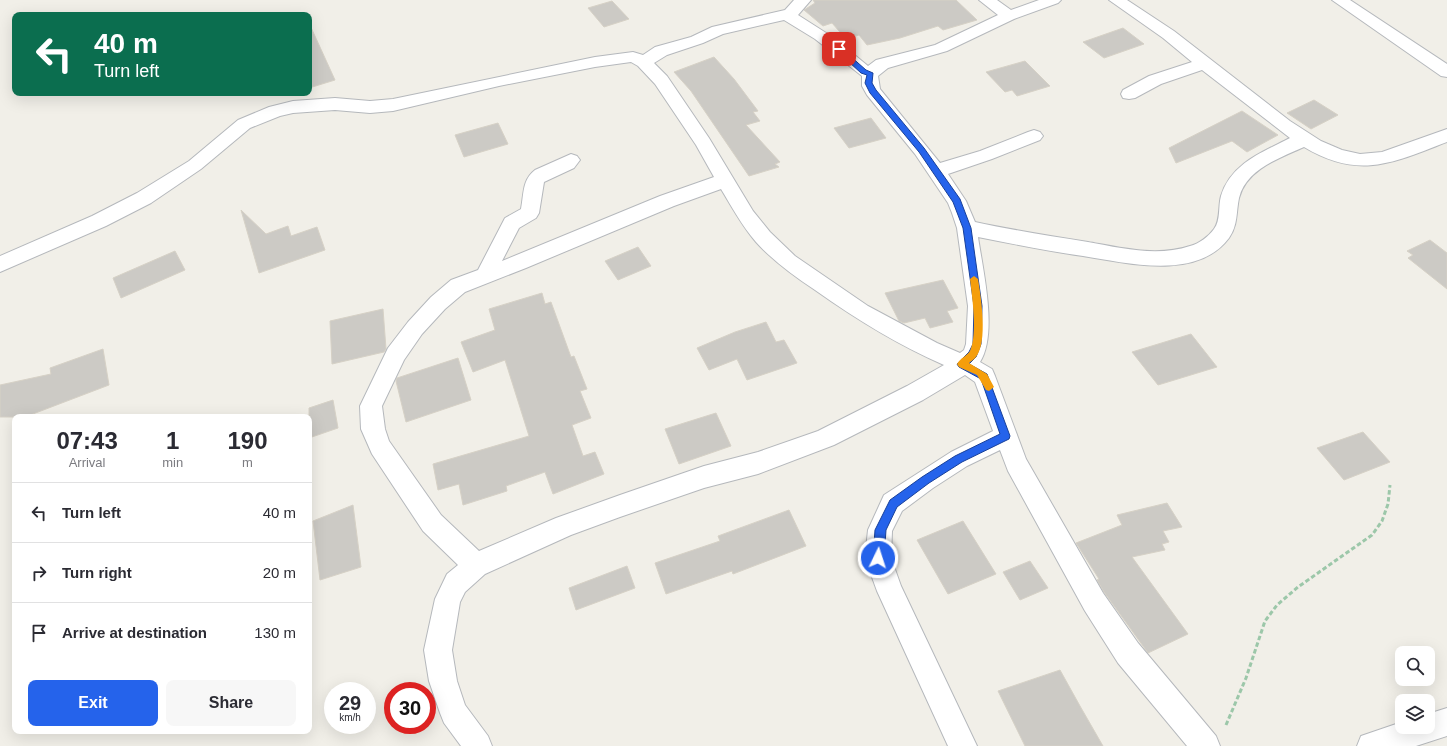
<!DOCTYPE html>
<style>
:root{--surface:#fff;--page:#f7f7f7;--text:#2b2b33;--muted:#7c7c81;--line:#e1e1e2;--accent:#2563eb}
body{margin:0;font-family:Arial,sans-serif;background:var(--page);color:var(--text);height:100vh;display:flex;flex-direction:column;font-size:15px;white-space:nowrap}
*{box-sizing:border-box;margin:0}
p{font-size:13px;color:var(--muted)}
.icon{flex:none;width:22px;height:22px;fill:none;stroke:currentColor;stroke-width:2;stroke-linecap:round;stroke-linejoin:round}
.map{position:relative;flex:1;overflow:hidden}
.panel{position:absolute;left:12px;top:414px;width:300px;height:320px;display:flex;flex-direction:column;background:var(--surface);border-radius:8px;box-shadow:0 4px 16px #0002}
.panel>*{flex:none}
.top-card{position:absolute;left:12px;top:12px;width:300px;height:84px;border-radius:8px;box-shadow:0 4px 16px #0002;background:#0b6e4f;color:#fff;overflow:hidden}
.fabs{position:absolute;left:1395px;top:646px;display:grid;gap:8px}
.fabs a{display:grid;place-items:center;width:40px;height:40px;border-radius:8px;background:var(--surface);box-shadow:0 4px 16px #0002;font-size:20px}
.speed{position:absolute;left:324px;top:682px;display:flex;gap:8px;font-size:20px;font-weight:700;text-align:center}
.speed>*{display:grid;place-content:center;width:52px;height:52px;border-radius:50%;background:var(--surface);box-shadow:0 4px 16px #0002;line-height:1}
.speed small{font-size:10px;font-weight:400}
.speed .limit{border:6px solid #d22;background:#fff;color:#111}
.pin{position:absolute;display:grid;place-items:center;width:34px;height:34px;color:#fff;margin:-17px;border-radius:8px;box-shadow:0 2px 6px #0006}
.me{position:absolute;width:44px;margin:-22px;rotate:4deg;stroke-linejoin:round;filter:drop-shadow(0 0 3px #0008)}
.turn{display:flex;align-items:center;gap:14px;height:84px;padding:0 16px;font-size:18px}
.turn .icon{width:52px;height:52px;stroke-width:2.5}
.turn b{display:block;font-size:28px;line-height:34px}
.eta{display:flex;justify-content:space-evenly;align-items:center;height:68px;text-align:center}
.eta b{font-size:24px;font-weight:800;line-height:28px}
.primary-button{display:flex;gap:8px;margin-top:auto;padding:8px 16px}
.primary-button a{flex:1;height:46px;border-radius:8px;background:var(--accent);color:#fff;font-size:16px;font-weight:800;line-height:46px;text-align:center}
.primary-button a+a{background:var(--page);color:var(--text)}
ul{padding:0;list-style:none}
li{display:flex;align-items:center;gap:12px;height:60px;padding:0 16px;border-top:1px solid var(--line)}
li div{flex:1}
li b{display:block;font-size:15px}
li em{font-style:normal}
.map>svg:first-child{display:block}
.building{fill:#cccac5;stroke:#d6d1c6}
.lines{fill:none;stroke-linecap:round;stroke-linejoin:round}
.minor-casing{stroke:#b5b8bc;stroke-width:2}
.path{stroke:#9cc7a9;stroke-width:3;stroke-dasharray:4.5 2.5;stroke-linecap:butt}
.minor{fill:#fff;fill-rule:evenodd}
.route{fill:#2563eb;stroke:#184099}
.slow{fill:#f59e0b}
</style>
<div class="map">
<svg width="1447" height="746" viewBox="0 0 1447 746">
<rect width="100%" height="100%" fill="#f1efe8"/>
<path class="building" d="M 813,0 L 956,0 L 977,20 L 943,30 L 938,26 L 900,38 L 867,45 L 859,35 L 846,39 L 832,23 L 823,26 L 804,10 L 815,3 Z
M 612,1 L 629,19 L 604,27 L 588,8 Z
M 309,23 L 335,80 L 309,88 Z
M 1123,28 L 1144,44 L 1104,58 L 1083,42 Z
M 714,57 L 734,79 L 758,111 L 753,112 L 760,121 L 746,125 L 780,162 L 775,164 L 779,167 L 749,176 L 691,91 L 674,72 Z
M 1025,61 L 1050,86 L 1017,96 L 1012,90 L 1005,92 L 986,72 Z
M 1314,100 L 1338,115 L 1311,129 L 1287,113 Z
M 1242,111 L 1278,135 L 1247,152 L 1232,141 L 1176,163 L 1169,148 Z
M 871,118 L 886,138 L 849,148 L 834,128 Z
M 498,123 L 508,144 L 464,157 L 455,135 Z
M 241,210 L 266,234 L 288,226 L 291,236 L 317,227 L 325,250 L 259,273 Z
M 1430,240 L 1447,253 L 1447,289 L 1408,258 L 1413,255 L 1407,251 Z
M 638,247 L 651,266 L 618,280 L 605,261 Z
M 175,251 L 185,270 L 121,298 L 113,278 Z
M 943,280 L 958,308 L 947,311 L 953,322 L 930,328 L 925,318 L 904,323 L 899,321 L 885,293 Z
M 542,293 L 545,304 L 551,302 L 571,357 L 574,356 L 587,389 L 580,391 L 591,418 L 572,425 L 583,456 L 595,452 L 604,474 L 553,494 L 545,472 L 506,486 L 507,491 L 463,505 L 459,484 L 438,490 L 433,464 L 529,436 L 505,360 L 473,372 L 461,342 L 495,330 L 489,309 Z
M 383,309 L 386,349 L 384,352 L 332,364 L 330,321 Z
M 766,322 L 776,342 L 784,340 L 797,363 L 747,380 L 737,359 L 709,370 L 697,348 L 735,332 Z
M 1191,334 L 1217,367 L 1158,385 L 1132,352 Z
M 103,349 L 109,385 L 25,417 L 0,417 L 0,385 L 51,374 L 50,368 Z
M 458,358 L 471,400 L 406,422 L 396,381 L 397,378 Z
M 333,400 L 338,428 L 309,438 L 309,408 Z
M 716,413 L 731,446 L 679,464 L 665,429 Z
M 1363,432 L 1390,462 L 1344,480 L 1317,448 Z
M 1167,503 L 1182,527 L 1163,531 L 1169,542 L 1162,544 L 1165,550 L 1132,557 L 1188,634 L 1148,653 L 1104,592 L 1097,580 L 1099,579 L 1076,543 L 1122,525 L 1117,515 Z
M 353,505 L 361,567 L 320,580 L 313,521 Z
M 789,510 L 806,546 L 733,574 L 732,571 L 666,594 L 655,563 L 720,541 L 718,536 Z
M 963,521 L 996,574 L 948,594 L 917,540 Z
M 1030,561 L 1048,588 L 1020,600 L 1003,572 Z
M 627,566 L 635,588 L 576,610 L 569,588 Z
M 1060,670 L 1080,706 L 1103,746 L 1025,746 L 998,691 Z"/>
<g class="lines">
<defs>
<path id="minor" d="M 794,0 L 811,0 L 798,15 L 834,38 L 868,66 L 876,60 L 935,45 L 998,15 L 979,0 L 997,0 L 1011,10 L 1039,0 L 1061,0 L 1058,3 L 1014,19 L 947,51 L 888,68 L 878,76 L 880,89 L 940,163 L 980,151 L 1028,132 L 1034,130 L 1040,132 L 1043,136 L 1040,140 L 992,159 L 948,174 L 966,201 L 975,222 C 1012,230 1050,236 1088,242 C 1121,248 1157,257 1190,246 C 1199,244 1209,236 1214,229 C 1221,220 1218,206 1221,196 C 1231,163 1263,152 1290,138 L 1202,70 L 1161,84 L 1135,98 L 1129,99 L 1123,98 L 1121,94 L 1123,90 L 1149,76 L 1192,62 L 1163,38 L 1109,0 L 1127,0 L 1174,31 L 1290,121 L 1321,141 L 1342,150 L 1360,154 L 1382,152 L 1447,129 L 1447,142 C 1392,163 1359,180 1304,147 C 1280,158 1246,169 1239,198 C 1236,212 1238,225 1229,238 C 1197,281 1127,263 1083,256 C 1048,251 1013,244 978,237 C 983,271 998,333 980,362 L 992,369 L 995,376 L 1026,459 L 1103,593 L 1138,643 L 1216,736 L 1220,746 L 1187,746 L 1118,663 L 1085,611 L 1008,471 L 1000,450 L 967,466 L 933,488 L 902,511 L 892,531 L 891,558 L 901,586 L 977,746 L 948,746 L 877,591 L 865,558 L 868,530 L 884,495 L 951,452 L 993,431 L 975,382 L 965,375 L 923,400 L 834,445 L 758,474 L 704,488 L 620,517 L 571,535 L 485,574 L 465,592 L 460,602 L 452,650 L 457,681 L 465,705 L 488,736 L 492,746 L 461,746 L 444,723 L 440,713 L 429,681 L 424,650 L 435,599 L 447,574 L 458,565 L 423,531 L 372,454 L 361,429 L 360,406 L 388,348 L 408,322 L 431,297 L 451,280 L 478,270 L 505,218 L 521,209 C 524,194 522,180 535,170 L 571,154 L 577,156 L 580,160 L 574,168 L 544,182 L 539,213 L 536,218 L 519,228 L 502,261 L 660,196 L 714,177 L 696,145 L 655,84 L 638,66 L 631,62 L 595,67 L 499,86 L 393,111 L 370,113 L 335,110 L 293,113 L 280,116 L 250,128 L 201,169 L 151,203 L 106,226 L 0,272 L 0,256 L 92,216 L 137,193 L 189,161 L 238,120 L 269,107 L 293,101 L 335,98 L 370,101 L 393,99 L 595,57 L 633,52 L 643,55 L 655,47 L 691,37 L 712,27 L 785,10 ZM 784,20 L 815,39 L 862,76 L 862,86 L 867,95 L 915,154 L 948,203 L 952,213 L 957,228 L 968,306 L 966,344 L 964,350 L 960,353 L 937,343 L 868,306 L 795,256 L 770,232 L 753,211 L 709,138 L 667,76 L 654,63 L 667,55 L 703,43 L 723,34 ZM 721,189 C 732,207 742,226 756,242 C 773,261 794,276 815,290 C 856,319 898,345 944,365 L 907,386 L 818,431 L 758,452 L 704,466 L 620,495 L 556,518 L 479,551 L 441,515 L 389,441 L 385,429 L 382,406 L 404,360 L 422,334 L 445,309 L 465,292 L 526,268 L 674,206 Z
M 1332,0 L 1350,0 L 1447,64 L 1447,77 L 1441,76 Z
M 1447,708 L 1447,736 L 1416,746 L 1357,746 L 1361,736 L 1402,722 L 1402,727 L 1428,727 L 1428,714 Z"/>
</defs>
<use href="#minor" class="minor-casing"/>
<path class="path" d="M 1226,725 L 1246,678 L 1265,621 L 1277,605 L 1298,587 L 1372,535 L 1382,521 L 1388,504 L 1390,485"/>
<use href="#minor" class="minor"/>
</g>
<path class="route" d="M 837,48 L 841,48 L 866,70 L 873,73 L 872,83 L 876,90 L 924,148 L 960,199 L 971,228 L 982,306 L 981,344 L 976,357 L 969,364 L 987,374 L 1010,436 L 1009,439 L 962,462 L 929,483 L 897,507 L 886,530 L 884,558 L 882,562 L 878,563 L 875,562 L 873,558 L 875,530 L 890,500 L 922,477 L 955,456 L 1000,434 L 981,379 L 959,367 L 957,364 L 969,352 L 973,344 L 974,306 L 963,228 L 953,202 L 919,152 L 870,93 L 865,83 L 867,75 L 861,73 L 837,51 Z"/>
<path class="slow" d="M 974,276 L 978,279 C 981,297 988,342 976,357 C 975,359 971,361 969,363 L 987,374 L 994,387 L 989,391 L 986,390 L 977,375 L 959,367 L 957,364 C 960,358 967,356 970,351 C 978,334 972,297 970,279 Z"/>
</svg>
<div class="fabs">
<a><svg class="icon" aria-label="search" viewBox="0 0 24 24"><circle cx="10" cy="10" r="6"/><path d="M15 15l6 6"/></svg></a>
<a><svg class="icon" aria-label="layers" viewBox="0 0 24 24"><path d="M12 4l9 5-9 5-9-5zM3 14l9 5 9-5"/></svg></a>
</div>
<div class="speed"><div>29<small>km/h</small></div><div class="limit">30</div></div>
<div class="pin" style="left:839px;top:49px;background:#d93025"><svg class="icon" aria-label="arrive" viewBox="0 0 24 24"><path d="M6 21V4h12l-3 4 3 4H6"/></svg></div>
<svg class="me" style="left:878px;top:558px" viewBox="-20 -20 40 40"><circle r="17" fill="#2563eb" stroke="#fff" stroke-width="3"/><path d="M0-11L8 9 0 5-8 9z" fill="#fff"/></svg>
<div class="top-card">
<div class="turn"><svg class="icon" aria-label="left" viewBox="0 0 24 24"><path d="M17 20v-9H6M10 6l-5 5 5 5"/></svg><div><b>40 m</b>Turn left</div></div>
</div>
<section class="panel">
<div class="eta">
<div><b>07:43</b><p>Arrival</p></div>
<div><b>1</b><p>min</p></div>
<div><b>190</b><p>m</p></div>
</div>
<ul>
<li><svg class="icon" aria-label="left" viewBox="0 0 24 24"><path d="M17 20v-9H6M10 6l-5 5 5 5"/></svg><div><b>Turn left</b></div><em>40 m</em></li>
<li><svg class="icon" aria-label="right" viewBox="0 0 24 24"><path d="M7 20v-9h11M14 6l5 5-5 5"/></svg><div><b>Turn right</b></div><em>20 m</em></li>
<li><svg class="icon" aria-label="arrive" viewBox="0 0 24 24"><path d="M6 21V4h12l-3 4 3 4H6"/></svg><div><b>Arrive at destination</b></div><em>130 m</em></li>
</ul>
<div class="primary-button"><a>Exit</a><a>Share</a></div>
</section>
</div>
